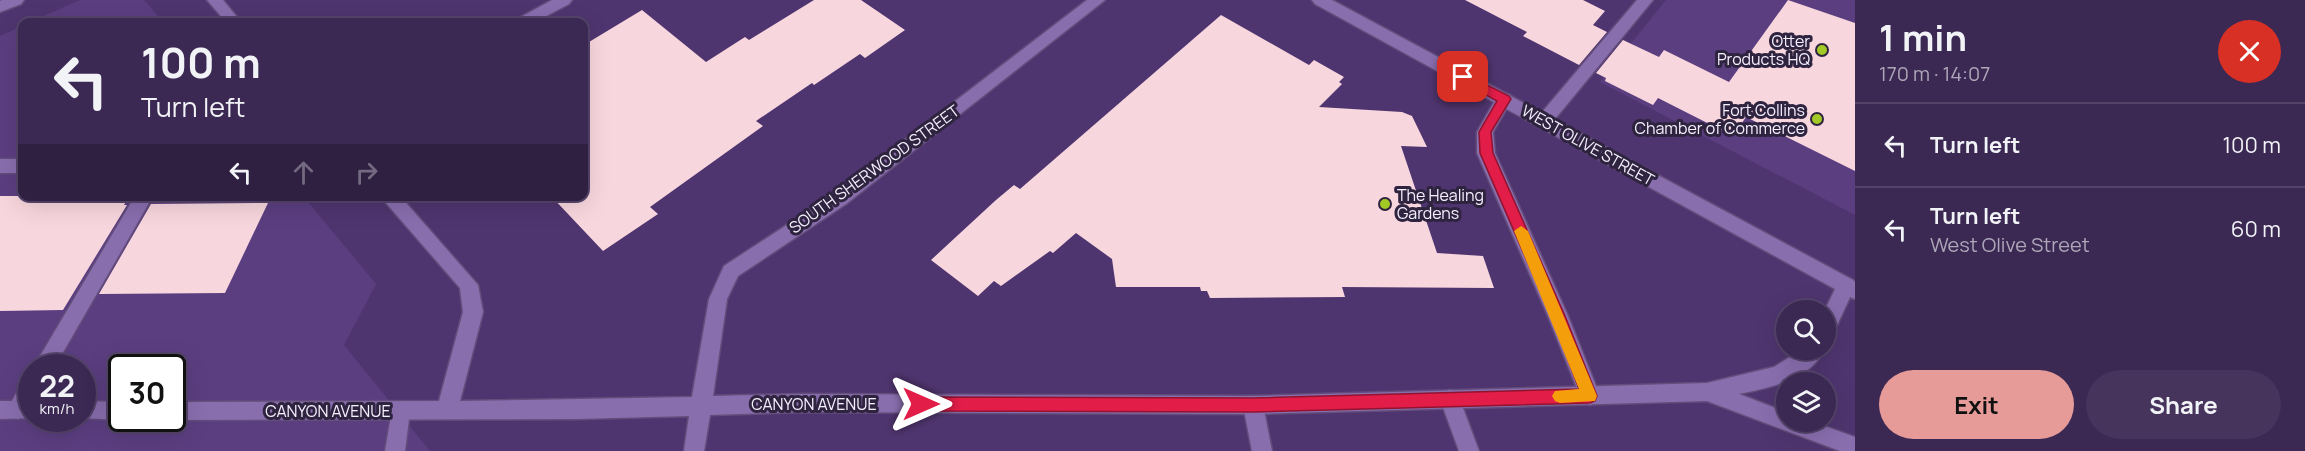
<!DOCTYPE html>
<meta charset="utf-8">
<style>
:root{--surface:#3b2853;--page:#46345d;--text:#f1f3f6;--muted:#aca6b8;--line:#54446a;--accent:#e69b98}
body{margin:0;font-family:Manrope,sans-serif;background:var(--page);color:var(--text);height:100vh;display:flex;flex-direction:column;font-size:22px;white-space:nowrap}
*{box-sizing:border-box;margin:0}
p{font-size:20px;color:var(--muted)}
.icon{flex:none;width:33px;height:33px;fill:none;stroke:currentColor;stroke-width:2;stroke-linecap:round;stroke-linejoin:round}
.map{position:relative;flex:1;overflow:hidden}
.details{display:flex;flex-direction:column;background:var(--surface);width:450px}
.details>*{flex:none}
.guide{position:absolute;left:18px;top:18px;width:570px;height:183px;border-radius:12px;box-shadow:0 6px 24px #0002,0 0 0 2px var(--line);background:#3b2853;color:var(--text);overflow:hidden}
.controls{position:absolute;left:1776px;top:300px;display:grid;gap:12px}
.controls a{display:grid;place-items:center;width:60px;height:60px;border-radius:50%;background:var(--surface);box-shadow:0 6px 24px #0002,0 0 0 2px var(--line);font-size:30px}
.speed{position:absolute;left:18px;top:354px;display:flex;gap:12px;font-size:30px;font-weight:700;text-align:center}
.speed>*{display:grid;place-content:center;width:78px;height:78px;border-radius:50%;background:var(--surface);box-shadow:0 6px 24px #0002,0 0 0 2px var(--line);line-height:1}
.speed small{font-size:15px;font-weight:400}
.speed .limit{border:3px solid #111;border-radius:9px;background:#fff;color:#111}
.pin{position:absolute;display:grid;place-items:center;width:51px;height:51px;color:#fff;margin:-26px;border-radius:12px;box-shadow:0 3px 9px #0006}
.me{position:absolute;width:66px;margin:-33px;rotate:90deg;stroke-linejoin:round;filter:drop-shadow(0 0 4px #0008)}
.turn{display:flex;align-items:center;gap:21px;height:126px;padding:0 24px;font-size:27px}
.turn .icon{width:78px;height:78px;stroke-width:2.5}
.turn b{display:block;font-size:42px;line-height:51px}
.lanes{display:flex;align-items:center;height:57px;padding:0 24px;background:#0003;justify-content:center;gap:30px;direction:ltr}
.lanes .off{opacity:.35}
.round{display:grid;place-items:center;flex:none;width:63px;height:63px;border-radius:32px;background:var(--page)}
.summary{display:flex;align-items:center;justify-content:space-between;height:102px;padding:0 24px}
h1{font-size:36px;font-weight:700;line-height:45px}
.primary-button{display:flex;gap:12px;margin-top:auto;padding:12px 24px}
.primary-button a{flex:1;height:69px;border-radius:36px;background:var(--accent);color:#111;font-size:24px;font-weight:700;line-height:69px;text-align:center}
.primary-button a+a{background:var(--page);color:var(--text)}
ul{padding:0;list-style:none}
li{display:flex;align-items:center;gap:18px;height:84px;padding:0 24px;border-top:2px solid var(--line)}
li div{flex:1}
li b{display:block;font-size:22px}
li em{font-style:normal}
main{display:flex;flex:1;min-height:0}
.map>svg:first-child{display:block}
.built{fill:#5b3e80;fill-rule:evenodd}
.building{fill:#f8d6de}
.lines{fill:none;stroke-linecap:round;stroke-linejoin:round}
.lane-casing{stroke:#634d7b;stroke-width:3}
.street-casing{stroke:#634d7b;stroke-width:3}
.lane{fill:#896eae;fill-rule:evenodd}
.street{fill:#896eae;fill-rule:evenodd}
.route{fill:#e11d48;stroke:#92132f;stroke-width:1.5}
.slow{fill:#f59e0b}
.poi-dot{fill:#a3c926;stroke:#2f243f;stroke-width:2}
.labels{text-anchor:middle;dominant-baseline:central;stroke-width:6;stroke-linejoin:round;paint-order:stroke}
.poi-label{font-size:16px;fill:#f5f0fe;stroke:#2f243f;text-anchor:end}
.street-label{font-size:16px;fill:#f5f0fe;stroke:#2f243f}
</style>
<main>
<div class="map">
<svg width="1855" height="451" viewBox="0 0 1855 451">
<rect width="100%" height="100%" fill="#4f356f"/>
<path class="built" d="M 80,0 L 144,0 L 163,22 L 30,22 Z
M 1666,0 L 1855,0 L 1855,215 L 1600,82 Z
M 22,26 L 22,196 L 304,197 L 376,284 L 344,345 L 430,451 L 0,451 L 0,36 ZM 32,368 L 82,368 L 82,418 L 32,418 ZM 122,368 L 172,368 L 172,418 L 122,418 Z"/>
<path class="building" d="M 814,0 L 861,0 L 905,30 L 865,58 L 860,54 L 814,85 L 812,83 L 756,121 L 763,126 L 650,207 L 658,214 L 603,251 L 551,196 L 584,196 L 584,45 L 642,10 L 706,62 L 745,37 L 749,40 Z
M 1465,0 L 1583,0 L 1605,11 L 1593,25 L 1607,32 L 1579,65 L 1523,36 L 1527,32 Z
M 1788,0 L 1855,23 L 1855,171 L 1746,117 L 1733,136 L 1658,98 L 1653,105 L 1605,81 L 1606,78 L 1596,73 L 1623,40 L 1659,57 L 1664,50 L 1729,82 Z
M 1221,15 L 1309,65 L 1314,60 L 1344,77 L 1339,82 L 1342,84 L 1319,107 L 1402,112 L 1412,116 L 1427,147 L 1401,146 L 1437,253 L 1483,256 L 1494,288 L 1342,287 L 1345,297 L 1210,298 L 1207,291 L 1201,291 L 1200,287 L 1116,287 L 1112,259 L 1076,233 L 1053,253 L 1050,251 L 1001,286 L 994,281 L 978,296 L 931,260 L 996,200 L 1014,185 L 1020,189 Z
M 0,196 L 129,196 L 124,205 L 127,205 L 63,310 L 0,311 Z
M 268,203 L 225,293 L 99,294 L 151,204 Z"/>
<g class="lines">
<defs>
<path id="lane" d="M 552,0 L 572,0 L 569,4 L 535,22 L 517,22 L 519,18 Z
M 1637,0 L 1653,0 L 1550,125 L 1544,127 L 1538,125 L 1536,121 L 1538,117 Z
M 1504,93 L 1510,95 L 1512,99 L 1493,132 L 1495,153 L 1568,316 L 1600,396 L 1597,402 L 1590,405 L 1583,402 L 1580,396 L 1548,316 L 1477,153 L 1477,132 L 1498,95 Z
M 0,159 L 22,159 L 22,173 L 0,173 Z
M 135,196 L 153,196 L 54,368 L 33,368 Z
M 32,378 C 32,394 35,413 18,419 L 11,417 L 8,410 C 13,399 20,382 32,378 Z
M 1450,390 L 1457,392 L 1479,451 L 1459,451 L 1440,399 L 1443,392 Z
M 1253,396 L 1260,398 L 1263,405 L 1272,451 L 1252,451 L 1243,405 L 1246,398 Z
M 400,402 L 407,404 L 410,411 L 405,451 L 385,451 L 393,404 Z"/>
<path id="street" d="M 2,0 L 24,0 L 21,4 L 0,12 L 0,1 Z
M 207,0 L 223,0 L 241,22 L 226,22 Z
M 1087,0 L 1105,0 L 846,204 L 738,276 L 727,299 L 713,396 L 802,394 L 1253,396 L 1707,383 L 1774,367 L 1801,350 L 1823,350 C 1812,380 1767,388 1739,394 L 1786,412 L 1786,422 L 1813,422 L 1855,437 L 1855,451 L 1840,451 L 1707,401 L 1253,414 L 802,412 L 710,415 L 704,451 L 684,451 L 689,416 L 577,419 L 172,420 L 167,418 L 172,418 L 172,402 L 439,401 L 463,312 L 460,288 L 380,196 L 400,196 L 478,285 L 483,312 L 460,401 L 692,397 L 709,299 L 724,266 L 834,194 Z
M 1312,0 L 1332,0 L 1853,280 L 1855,282 L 1855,299 L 1850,297 L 1833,334 L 1826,336 L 1825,310 L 1835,289 L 1315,4 Z
M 0,401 L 32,401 L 32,418 L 34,418 L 0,419 Z
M 82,401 L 122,402 L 122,418 L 127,418 L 122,420 L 80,418 L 82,418 Z"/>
</defs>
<use href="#lane" class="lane-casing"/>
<use href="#street" class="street-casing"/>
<use href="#lane" class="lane"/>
<use href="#street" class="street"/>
</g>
<path class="route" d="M 1463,73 L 1509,96 L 1511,99 L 1491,132 L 1493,153 L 1565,316 L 1597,396 L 1595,401 L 1590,403 L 1253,412 L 921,411 L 915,409 L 913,404 L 915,399 L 921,397 L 1253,398 L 1579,389 L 1551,316 L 1480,153 L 1479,132 L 1497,101 L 1459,80 L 1457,77 Z"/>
<path class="slow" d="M 1521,226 L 1528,231 L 1597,396 L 1595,401 L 1560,403 L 1555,401 L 1552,396 L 1555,391 L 1579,389 L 1514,231 Z"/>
<g class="poi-dot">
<circle cx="1822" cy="50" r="6"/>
<circle cx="1817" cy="119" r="6"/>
<circle cx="1385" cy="204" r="6"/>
</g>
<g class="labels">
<g class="poi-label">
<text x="1810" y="41">Otter<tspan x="1810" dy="18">Products HQ</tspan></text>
<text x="1805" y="110">Fort Collins<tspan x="1805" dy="18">Chamber of Commerce</tspan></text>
<text x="1397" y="195" text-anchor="start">The Healing<tspan x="1397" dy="18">Gardens</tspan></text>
</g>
<g class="street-label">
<text transform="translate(1588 145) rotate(29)">WEST OLIVE STREET</text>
<text transform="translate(874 169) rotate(-36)">SOUTH SHERWOOD STREET</text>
<text x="814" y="404">CANYON AVENUE</text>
<text x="328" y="411">CANYON AVENUE</text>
</g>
</g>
</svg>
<div class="controls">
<a><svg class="icon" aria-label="search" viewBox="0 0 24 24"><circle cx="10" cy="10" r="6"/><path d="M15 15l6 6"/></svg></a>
<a><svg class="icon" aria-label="layers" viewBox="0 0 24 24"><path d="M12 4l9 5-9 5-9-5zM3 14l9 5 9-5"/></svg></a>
</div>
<div class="speed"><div>22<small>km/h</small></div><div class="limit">30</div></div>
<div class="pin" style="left:1463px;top:77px;background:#d93025"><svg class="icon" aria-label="arrive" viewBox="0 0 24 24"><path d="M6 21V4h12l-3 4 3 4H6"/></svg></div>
<svg class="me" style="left:921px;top:404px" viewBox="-20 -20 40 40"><path d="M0-17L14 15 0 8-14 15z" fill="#e11d48" stroke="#fff" stroke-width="4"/></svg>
<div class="guide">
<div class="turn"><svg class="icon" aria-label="left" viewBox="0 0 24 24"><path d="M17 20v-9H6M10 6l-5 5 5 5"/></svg><div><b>100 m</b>Turn left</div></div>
<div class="lanes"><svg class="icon" aria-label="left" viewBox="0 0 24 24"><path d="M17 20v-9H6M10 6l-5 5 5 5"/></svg><svg class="icon off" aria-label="ahead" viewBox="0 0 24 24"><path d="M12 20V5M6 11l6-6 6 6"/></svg><svg class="icon off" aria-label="right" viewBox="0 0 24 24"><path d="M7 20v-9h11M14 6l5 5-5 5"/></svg></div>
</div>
</div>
<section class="details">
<div class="summary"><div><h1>1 min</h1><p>170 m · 14:07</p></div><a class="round" style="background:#d93025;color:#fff"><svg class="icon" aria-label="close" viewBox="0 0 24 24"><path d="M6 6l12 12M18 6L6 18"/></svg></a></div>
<ul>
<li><svg class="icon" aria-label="left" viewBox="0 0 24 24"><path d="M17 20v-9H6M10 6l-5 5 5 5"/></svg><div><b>Turn left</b></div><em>100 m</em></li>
<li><svg class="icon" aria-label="left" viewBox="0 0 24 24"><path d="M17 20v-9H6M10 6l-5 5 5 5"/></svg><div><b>Turn left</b><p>West Olive Street</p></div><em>60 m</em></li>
</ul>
<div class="primary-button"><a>Exit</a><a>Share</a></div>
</section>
</main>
